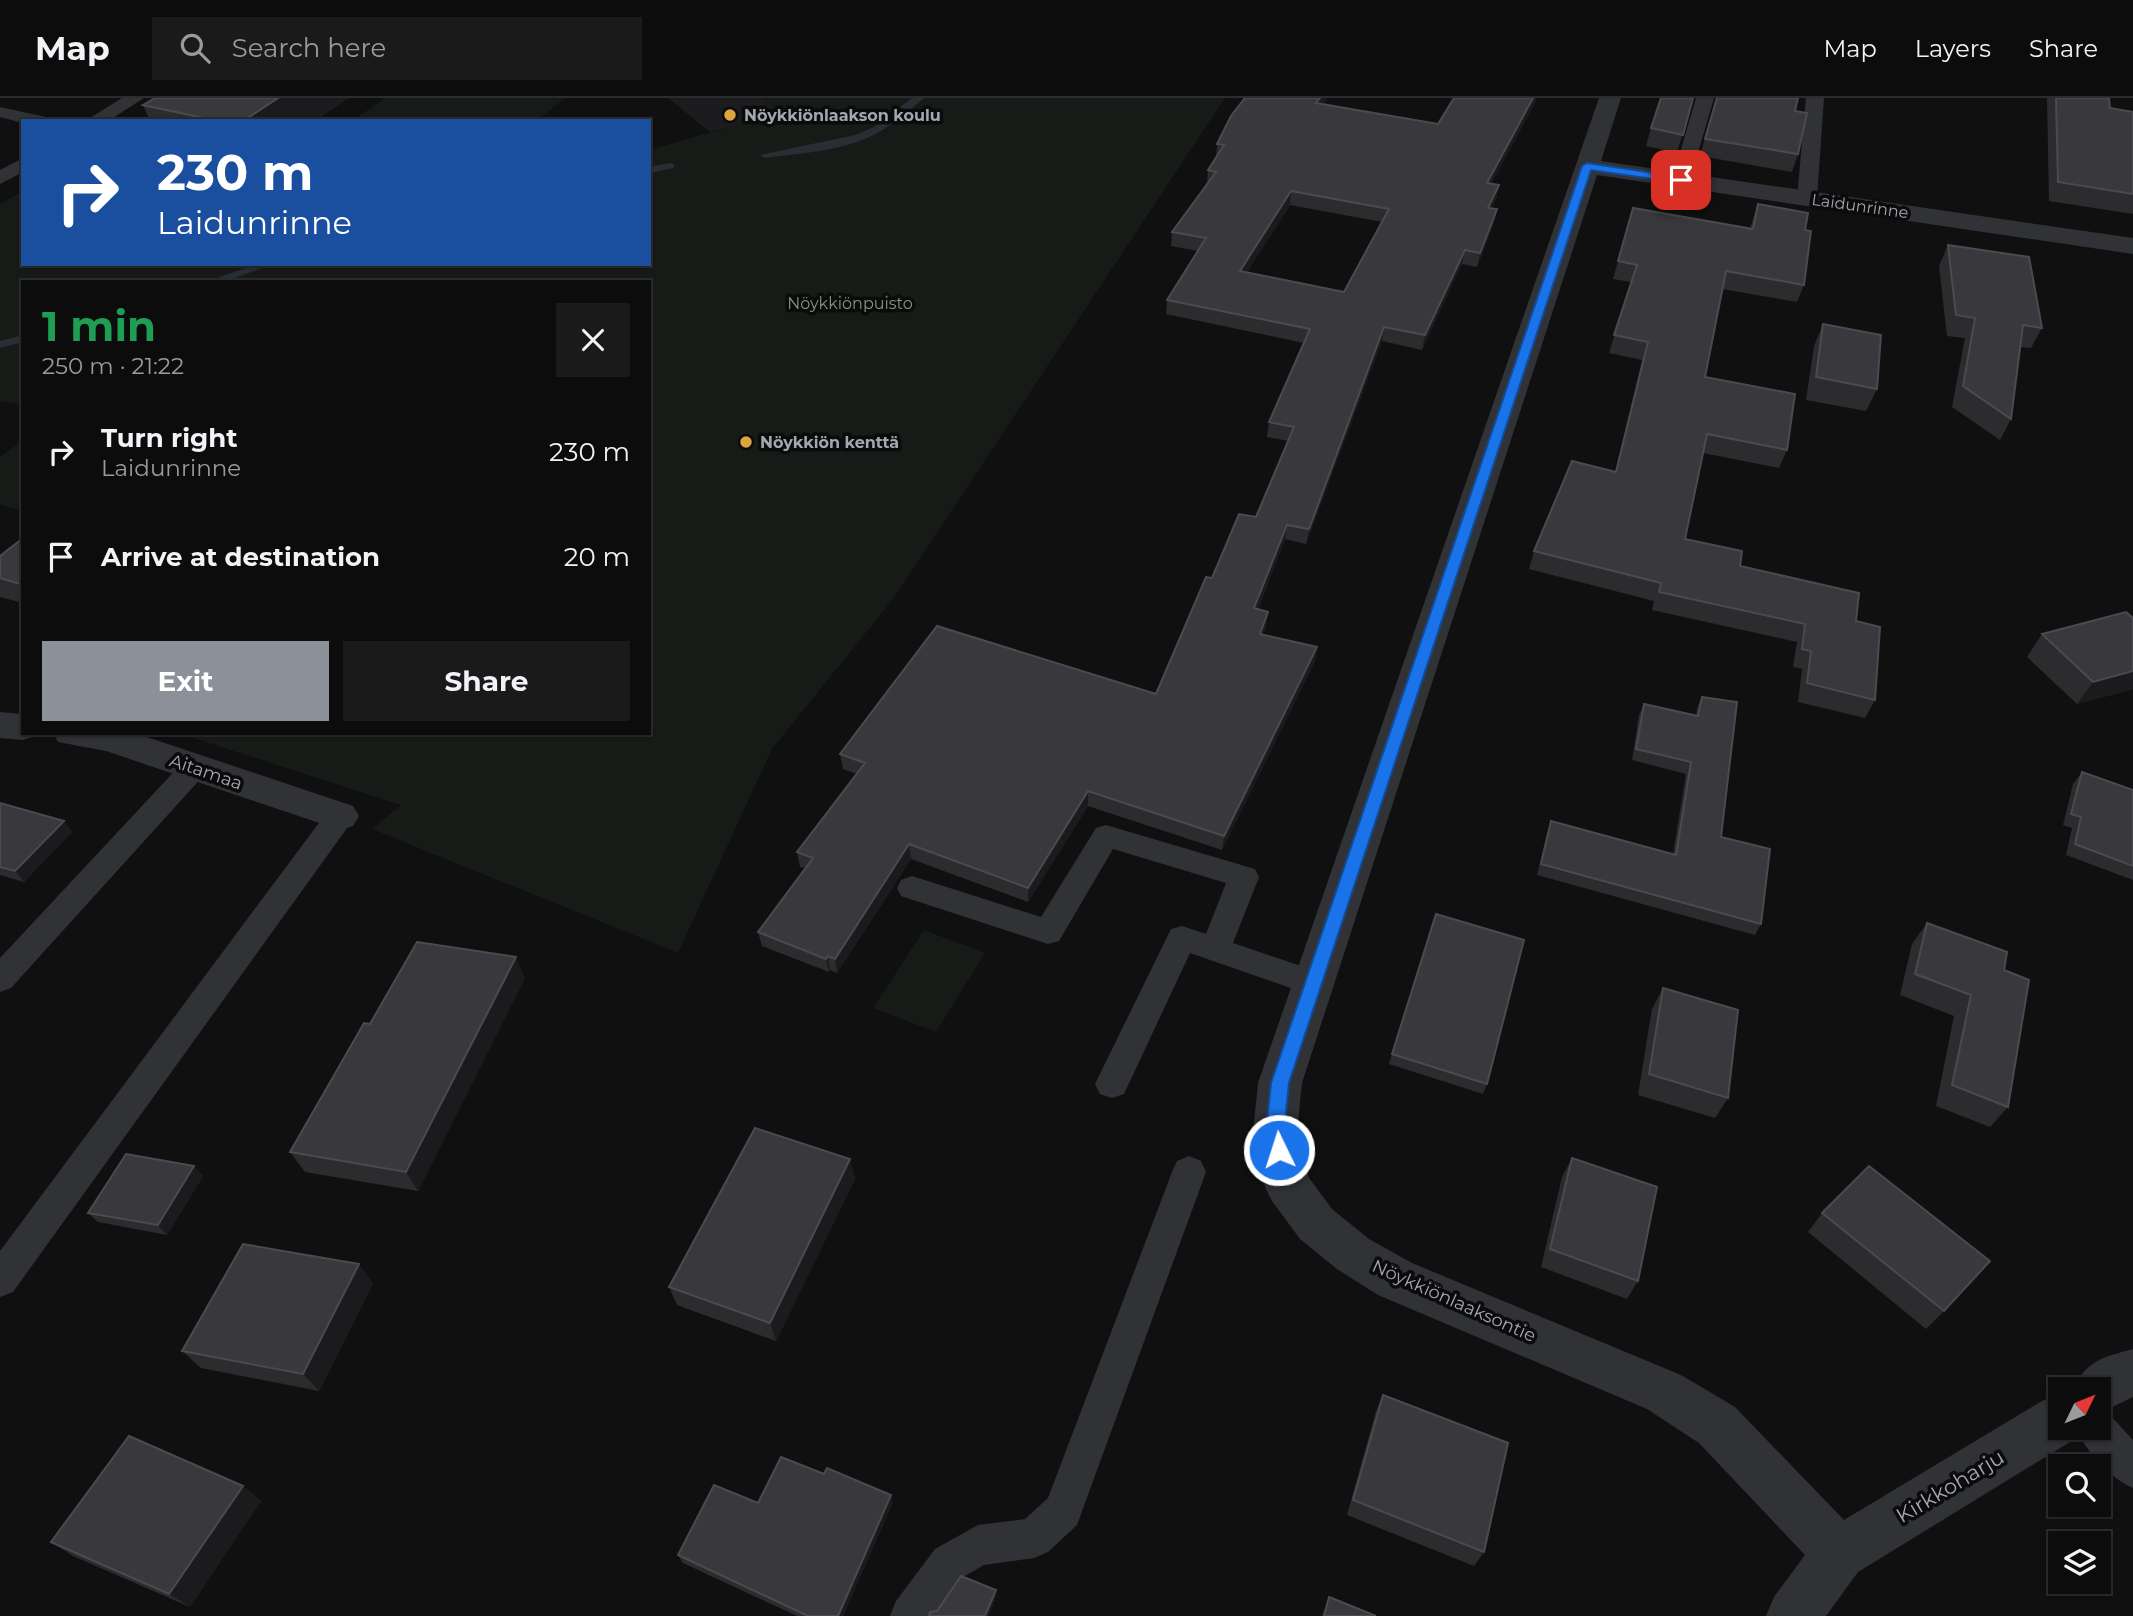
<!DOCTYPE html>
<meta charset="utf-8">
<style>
:root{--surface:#0c0c0d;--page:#1a1a1b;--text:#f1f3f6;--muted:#9a9b9d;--line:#2c2c2e;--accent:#8c9099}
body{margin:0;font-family:Montserrat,sans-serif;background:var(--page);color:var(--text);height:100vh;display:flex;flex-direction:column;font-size:26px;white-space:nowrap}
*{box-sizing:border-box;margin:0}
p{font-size:23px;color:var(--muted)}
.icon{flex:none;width:38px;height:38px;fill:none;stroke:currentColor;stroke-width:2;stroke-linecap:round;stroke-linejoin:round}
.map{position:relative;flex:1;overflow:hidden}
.side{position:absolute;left:21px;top:182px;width:630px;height:455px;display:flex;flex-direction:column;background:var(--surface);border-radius:0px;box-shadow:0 2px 5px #0004,0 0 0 2px var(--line)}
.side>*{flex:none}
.top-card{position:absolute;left:21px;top:21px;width:630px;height:147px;border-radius:0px;box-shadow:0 2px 5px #0004,0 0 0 2px var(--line);background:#1a4fa0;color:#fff;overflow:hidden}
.needle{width:46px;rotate:47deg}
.controls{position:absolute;left:2048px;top:1279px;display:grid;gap:14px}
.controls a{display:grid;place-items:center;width:63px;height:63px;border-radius:0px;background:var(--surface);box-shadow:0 2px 5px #0004,0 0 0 2px var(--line);font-size:35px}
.pin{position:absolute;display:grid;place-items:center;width:60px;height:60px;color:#fff;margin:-30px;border-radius:14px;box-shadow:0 4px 10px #0006}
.me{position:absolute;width:77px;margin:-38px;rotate:356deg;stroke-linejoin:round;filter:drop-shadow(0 0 5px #0008)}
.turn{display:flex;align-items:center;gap:24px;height:147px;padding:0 21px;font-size:32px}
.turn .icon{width:91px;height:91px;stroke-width:2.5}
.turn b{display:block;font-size:49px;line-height:60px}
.round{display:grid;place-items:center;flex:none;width:74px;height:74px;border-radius:0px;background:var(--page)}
.head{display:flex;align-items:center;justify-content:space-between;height:119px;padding:0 21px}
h1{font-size:42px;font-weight:700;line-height:52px;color:#1e9e55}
.button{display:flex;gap:14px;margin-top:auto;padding:14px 21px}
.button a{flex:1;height:80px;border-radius:0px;background:var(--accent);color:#fff;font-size:28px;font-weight:700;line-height:80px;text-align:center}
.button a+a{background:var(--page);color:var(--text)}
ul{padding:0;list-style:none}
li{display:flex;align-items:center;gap:21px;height:105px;padding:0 21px}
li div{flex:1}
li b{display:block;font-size:26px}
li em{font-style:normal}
header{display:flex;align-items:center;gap:42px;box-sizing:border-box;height:98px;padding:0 35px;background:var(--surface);border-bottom:2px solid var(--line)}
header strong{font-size:33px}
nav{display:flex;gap:38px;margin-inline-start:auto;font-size:24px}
.search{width:490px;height:63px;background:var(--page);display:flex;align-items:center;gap:18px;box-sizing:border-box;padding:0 24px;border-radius:0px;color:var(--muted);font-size:26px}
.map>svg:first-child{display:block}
.built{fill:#1c1c1e}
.green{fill:#171b17}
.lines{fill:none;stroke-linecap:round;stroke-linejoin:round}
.stream{fill:#282e33;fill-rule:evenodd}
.lane{fill:#313235;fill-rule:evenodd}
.street{fill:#313235;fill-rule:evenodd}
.wall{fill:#2c2c2f;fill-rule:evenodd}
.shaded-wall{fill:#1b1b1d}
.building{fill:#39393d;stroke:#494b4f;stroke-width:2;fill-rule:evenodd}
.route{fill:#1a73e8;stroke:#114b97;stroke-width:2}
.poi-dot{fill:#dca63d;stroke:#0b0b0c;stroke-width:2.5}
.labels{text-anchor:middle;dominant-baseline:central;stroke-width:7;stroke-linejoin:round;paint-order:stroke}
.far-poi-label{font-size:16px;font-weight:bold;fill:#a2a7b0;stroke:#0b0b0c;text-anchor:start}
.far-street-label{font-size:16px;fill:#a2a7b0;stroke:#0b0b0c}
.far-park-label{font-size:16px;fill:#7b997d;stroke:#0b0b0c}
.street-label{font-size:18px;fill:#a2a7b0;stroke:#0b0b0c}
.near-street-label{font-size:21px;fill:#a2a7b0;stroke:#0b0b0c}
</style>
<header>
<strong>Map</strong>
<div class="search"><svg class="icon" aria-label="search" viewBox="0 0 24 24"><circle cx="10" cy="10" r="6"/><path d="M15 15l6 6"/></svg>Search here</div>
<nav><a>Map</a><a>Layers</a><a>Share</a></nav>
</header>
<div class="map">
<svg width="2133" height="1518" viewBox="0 0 2133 1518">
<rect width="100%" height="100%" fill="#101011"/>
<path class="built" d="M 668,0 L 832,0 L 710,34 Z"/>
<path class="green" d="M 385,0 L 565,0 L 536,23 L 352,23 Z
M 761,0 L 1225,0 L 893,501 L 772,651 L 678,855 L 372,731 L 401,707 L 178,635 L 649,635 L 649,184 L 23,184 L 23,307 L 0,303 L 0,106 L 23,93 L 23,166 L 649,166 L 649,52 L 722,31 L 777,11 Z
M 23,342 L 23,413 L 0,407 L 0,359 Z
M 924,832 L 985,855 L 936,934 L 873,910 Z"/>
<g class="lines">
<path class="stream" d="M 912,0 L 924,0 C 911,11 895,24 881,33 C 847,53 803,55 765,60 L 760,57 L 855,37 L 874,29 Z
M 670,65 L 674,66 L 674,70 L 649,75 L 649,69 Z
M 257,166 L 274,166 L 223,184 L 206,184 Z
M 23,237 L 23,244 L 0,250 L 0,243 Z"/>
<path class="lane" d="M 122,0 L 144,0 L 108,23 L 85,23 Z
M 1696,0 L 1714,0 L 1690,82 L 1681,88 L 1672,82 Z
M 1806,0 L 1824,0 L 1817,100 L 1807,106 L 1797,100 Z
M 0,9 L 46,19 L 49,23 L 23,25 L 0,19 Z
M 23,60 L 23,74 L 0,86 L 0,72 Z
M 194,660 L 204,663 L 208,670 L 204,677 L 11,890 L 0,894 L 0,860 L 184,663 Z
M 340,707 L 350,710 L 355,718 L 350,726 L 13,1194 L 0,1199 L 0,1153 L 330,710 Z
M 1106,727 L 1255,771 L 1259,779 L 1233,845 L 1325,876 L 1330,885 L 1325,894 L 1314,898 L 1190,855 L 1124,996 L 1112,1000 L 1100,996 L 1095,986 L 1171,831 L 1182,828 L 1206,836 L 1226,785 L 1113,751 L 1059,843 L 1048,846 L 901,798 L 897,790 L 901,782 L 912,778 L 1041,819 L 1096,730 Z
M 1189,1058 L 1201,1063 L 1206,1074 L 1077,1427 L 1048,1454 L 1034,1460 L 984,1467 L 963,1479 L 936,1518 L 890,1518 L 896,1503 L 935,1451 L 978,1427 L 1025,1421 L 1048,1400 L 1172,1074 L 1177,1063 Z
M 2098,1312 L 2109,1316 L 2133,1342 L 2133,1390 C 2110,1380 2085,1353 2076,1330 L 2098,1330 Z"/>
<path class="street" d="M 1599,0 L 1621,0 L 1601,63 L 2133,140 L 2133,156 L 1597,77 L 1302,985 L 1297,1034 L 1309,1080 L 1332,1111 L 1369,1141 L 1412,1165 L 1681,1277 L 1735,1309 L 1844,1422 L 2042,1303 L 2060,1296 L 2060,1330 L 2081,1330 L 2078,1339 L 1858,1474 L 1826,1518 L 1766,1518 L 1774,1499 L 1805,1457 L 1699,1345 L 1647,1311 L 1378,1197 L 1337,1171 L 1300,1141 L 1272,1103 L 1265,1089 L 1253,1034 L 1258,985 Z
M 0,614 L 23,616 L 23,635 L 37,635 L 36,638 L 23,642 L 0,640 Z
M 53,635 L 135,635 L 353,708 L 359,718 L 353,728 L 340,732 L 106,653 L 58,644 Z
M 2133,1251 L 2133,1299 L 2098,1316 L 2098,1292 L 2073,1292 C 2086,1262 2104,1259 2133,1251 Z"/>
</g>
<path class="wall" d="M 1245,0 L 1327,0 L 1323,6 L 1438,26 L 1454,0 L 1536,0 L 1535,5 L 1491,86 L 1499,87 L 1496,101 L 1491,111 L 1497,111 L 1494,125 L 1477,169 L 1462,166 L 1422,252 L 1382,243 L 1306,446 L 1285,441 L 1258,511 L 1268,514 L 1266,529 L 1263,537 L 1317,549 L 1315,563 L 1222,752 L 1088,708 L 1028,804 L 911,761 L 837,875 L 830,872 L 829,874 L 762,848 L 758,834 L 805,770 L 800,769 L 797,754 L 857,676 L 843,671 L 840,656 L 1156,596 L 1212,480 L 1256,419 L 1288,343 L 1267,339 L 1269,324 L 1304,245 L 1166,216 L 1167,202 L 1198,153 L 1171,148 L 1172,134 L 1207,86 L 1208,72 L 1216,59 L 1217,46 ZM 1290,107 L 1382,124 L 1344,194 L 1247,174 Z
M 1693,0 L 1677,55 L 1646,48 L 1651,30 Z
M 1716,0 L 1798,0 L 1795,13 L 1798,56 L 1792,74 L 1700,58 Z
M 2047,0 L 2109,0 L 2110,10 L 2133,14 L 2133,116 L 2049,103 Z
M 143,7 L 315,23 L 150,23 Z
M 1758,106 L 1805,132 L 1804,187 L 1797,204 L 1722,191 L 1705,279 L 1787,352 L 1779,370 L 1703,355 L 1685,441 L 1856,523 L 1875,602 L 1865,620 L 1798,604 L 1802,571 L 1793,569 L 1797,544 L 1652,512 L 1654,503 L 1529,471 L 1534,453 L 1615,374 L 1642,262 L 1609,255 L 1631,184 L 1613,181 L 1633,110 L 1750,130 Z
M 1948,147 L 2042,230 L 2031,250 L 2020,249 L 2011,321 L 2000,342 L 1952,309 L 1965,240 L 1947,238 L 1939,168 Z
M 1823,226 L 1877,291 L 1866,313 L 1806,302 L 1814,248 Z
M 23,440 L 23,505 L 0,499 L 0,458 Z
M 2042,536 L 2133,591 L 2077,606 L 2027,559 Z
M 1702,599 L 1721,739 L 1761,826 L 1755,837 L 1537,777 L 1547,735 L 1551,723 L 1673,756 L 1686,676 L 1632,662 L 1639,617 L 1644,606 L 1696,618 L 1697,610 Z
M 2082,674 L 2133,692 L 2133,782 L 2066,757 L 2072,730 L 2063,727 L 2073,686 Z
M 0,705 L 64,723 L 72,734 L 24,784 L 0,777 Z
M 1436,816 L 1487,986 L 1483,996 L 1389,966 Z
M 1927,825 L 2004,872 L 2008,1009 L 1990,1029 L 1936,1008 L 1954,918 L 1900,897 L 1912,846 Z
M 525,880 L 418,1093 L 305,1074 L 290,1054 L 370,926 Z
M 1663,890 L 1728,1000 L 1715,1020 L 1638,997 L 1652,911 Z
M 1572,1060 L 1638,1183 L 1627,1201 L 1541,1169 L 1562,1079 Z
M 850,1061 L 855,1081 L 776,1243 L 677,1207 L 669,1189 Z
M 194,1068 L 203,1078 L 167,1137 L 98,1124 L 88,1115 Z
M 1822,1115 L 1944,1213 L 1926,1231 L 1808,1134 Z
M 373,1185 L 319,1293 L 201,1270 L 182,1253 Z
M 1383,1297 L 1484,1454 L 1474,1468 L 1347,1417 L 1376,1313 Z
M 824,1376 L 893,1404 L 843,1518 L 797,1518 L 683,1465 L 678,1457 L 758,1405 Z
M 243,1388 L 261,1403 L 190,1509 L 73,1458 L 51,1444 Z
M 1329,1499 L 1376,1518 L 1322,1518 Z"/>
<path class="shaded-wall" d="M 278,0 L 349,0 L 315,23 L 243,23 Z
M 1320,0 L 1327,0 L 1315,18 L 1316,5 Z
M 1533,0 L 1536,0 L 1535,5 L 1484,99 L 1487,85 Z
M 1499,87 L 1496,101 L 1485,124 L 1488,110 Z
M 1291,93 L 1290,107 L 1239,187 L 1240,173 Z
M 1497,111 L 1494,125 L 1477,169 L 1480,155 Z
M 1465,152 L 1462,166 L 1422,252 L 1425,237 Z
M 1384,229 L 1382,243 L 1306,446 L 1309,431 Z
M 1287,427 L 1285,441 L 1252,525 L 1254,510 Z
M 1268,514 L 1266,529 L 1258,551 L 1260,536 Z
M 1317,549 L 1315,563 L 1222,752 L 1224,738 Z
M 2133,573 L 2133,591 L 2077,606 L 2093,584 Z
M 1088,693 L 1088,708 L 1028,804 L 1028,790 Z
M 64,723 L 72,734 L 24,784 L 15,773 Z
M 909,746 L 911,761 L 837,875 L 835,861 Z
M 828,858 L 830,872 L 829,874 L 826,861 Z
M 516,859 L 525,880 L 418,1093 L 406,1074 Z
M 850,1061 L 855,1081 L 776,1243 L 770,1225 Z
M 194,1068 L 203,1078 L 167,1137 L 158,1127 Z
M 359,1166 L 373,1185 L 319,1293 L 303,1276 Z
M 243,1388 L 261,1403 L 190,1509 L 169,1496 Z
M 891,1397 L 893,1404 L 843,1518 L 838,1518 Z
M 996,1492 L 996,1499 L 989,1518 L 985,1518 Z"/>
<path class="building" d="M 155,0 L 278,0 L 243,23 L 218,23 L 143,7 Z
M 1245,0 L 1320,0 L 1316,5 L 1438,26 L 1454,0 L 1533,0 L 1487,85 L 1499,87 L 1488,110 L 1497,111 L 1480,155 L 1465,152 L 1425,237 L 1384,229 L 1309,431 L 1287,427 L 1254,510 L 1268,514 L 1260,536 L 1317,549 L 1224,738 L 1088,693 L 1028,790 L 909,746 L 835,861 L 828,858 L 826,861 L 758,834 L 813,760 L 797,754 L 865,665 L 840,656 L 937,528 L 1156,596 L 1206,479 L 1212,480 L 1239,416 L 1256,419 L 1294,329 L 1269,324 L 1310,231 L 1167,202 L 1206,140 L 1172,134 L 1216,74 L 1208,72 L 1224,47 L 1217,46 L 1231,18 ZM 1291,93 L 1389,111 L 1344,194 L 1240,173 Z
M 1661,0 L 1693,0 L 1683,37 L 1651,30 Z
M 1717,0 L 1798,0 L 1795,13 L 1807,15 L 1798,56 L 1705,41 Z
M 2056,0 L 2109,0 L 2110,10 L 2133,14 L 2133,96 L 2058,84 Z
M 1758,106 L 1808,115 L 1805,132 L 1811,133 L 1804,187 L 1726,173 L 1705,279 L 1795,296 L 1787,352 L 1707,336 L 1685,441 L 1742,453 L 1740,468 L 1859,495 L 1856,523 L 1880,529 L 1875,602 L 1807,585 L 1811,553 L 1802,551 L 1805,526 L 1659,494 L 1661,485 L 1534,453 L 1572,363 L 1616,374 L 1648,244 L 1614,237 L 1637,167 L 1618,163 L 1633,110 L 1753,131 Z
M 1948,147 L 2029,159 L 2042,230 L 2023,227 L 2011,321 L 1963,288 L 1975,220 L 1956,217 Z
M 1823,226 L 1881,237 L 1877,291 L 1816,279 Z
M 23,440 L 23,487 L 0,480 L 0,458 Z
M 2126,514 L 2133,520 L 2133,573 L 2093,584 L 2042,536 Z
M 1702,599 L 1737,604 L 1721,739 L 1770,751 L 1761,826 L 1541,766 L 1551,723 L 1676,757 L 1691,664 L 1636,651 L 1644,606 L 1698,618 Z
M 2082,674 L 2133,692 L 2133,768 L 2075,746 L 2081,719 L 2071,716 Z
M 0,705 L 64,723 L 15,773 L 0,769 Z
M 1436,816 L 1524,842 L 1487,986 L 1392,956 Z
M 1927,825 L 2007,854 L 2004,872 L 2029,882 L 2008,1009 L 1952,987 L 1971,897 L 1915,876 Z
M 417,844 L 516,859 L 406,1074 L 290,1054 L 364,925 L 370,926 Z
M 1663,890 L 1738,912 L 1728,1000 L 1649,976 Z
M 755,1030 L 850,1061 L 770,1225 L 669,1189 Z
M 126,1056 L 194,1068 L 158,1127 L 88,1115 Z
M 1572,1060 L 1657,1089 L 1638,1183 L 1550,1151 Z
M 1869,1068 L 1990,1163 L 1944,1213 L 1822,1115 Z
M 243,1146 L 359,1166 L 303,1276 L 182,1253 Z
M 1383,1297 L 1508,1345 L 1484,1454 L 1353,1402 Z
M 129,1338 L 243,1388 L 169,1496 L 51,1444 Z
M 781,1359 L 824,1376 L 827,1370 L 891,1397 L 838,1518 L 808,1518 L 678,1457 L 714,1387 L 758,1405 Z
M 961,1478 L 996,1492 L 985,1518 L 929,1518 L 930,1514 L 937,1513 Z
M 1329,1499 L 1376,1518 L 1324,1518 Z"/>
<path class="route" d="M 1587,65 L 1681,79 L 1686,82 L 1681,85 L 1591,72 L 1289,985 L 1284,1034 L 1289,1052 L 1286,1058 L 1279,1061 L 1273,1058 L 1266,1034 L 1271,985 L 1582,68 Z"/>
<g class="poi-dot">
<circle cx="730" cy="17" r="7"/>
<circle cx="746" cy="344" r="7"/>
</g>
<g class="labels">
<g class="far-poi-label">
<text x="744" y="17">Nöykkiönlaakson koulu</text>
<text x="760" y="344">Nöykkiön kenttä</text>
</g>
<g class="far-street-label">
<text transform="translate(1860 108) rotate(8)">Laidunrinne</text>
</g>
<g class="far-park-label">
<text x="850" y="205">Nöykkiönpuisto</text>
</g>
<g class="street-label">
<text transform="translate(206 674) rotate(19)">Aitamaa</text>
<text transform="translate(1454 1203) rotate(24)">Nöykkiönlaaksontie</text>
</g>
<g class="near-street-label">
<text transform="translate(1950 1388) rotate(-31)">Kirkkoharju</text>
</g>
</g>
</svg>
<div class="controls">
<a><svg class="needle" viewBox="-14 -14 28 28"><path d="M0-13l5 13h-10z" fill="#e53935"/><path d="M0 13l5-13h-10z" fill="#9a9b9d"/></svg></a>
<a><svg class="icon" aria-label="search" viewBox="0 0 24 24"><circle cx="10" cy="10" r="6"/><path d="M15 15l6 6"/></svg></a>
<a><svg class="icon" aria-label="layers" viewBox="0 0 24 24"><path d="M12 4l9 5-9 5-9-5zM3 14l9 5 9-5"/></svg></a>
</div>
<div class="pin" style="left:1681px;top:82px;background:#d93025"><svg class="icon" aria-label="arrive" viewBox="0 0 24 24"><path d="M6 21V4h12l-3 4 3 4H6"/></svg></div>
<svg class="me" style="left:1279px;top:1052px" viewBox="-20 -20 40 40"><circle r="17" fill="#1a73e8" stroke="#fff" stroke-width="3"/><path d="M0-11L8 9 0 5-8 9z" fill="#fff"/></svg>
<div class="top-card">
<div class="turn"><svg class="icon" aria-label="right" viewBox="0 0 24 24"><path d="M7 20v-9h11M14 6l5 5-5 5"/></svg><div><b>230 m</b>Laidunrinne</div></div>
</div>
<section class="side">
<div class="head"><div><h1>1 min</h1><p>250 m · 21:22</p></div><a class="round"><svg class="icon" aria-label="close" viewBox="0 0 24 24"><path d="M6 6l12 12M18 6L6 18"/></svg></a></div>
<ul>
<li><svg class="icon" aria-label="right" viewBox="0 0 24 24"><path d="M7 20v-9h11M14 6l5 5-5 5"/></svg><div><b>Turn right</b><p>Laidunrinne</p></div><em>230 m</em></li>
<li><svg class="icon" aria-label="arrive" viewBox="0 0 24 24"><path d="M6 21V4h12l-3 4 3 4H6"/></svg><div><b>Arrive at destination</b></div><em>20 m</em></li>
</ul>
<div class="button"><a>Exit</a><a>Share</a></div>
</section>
</div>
